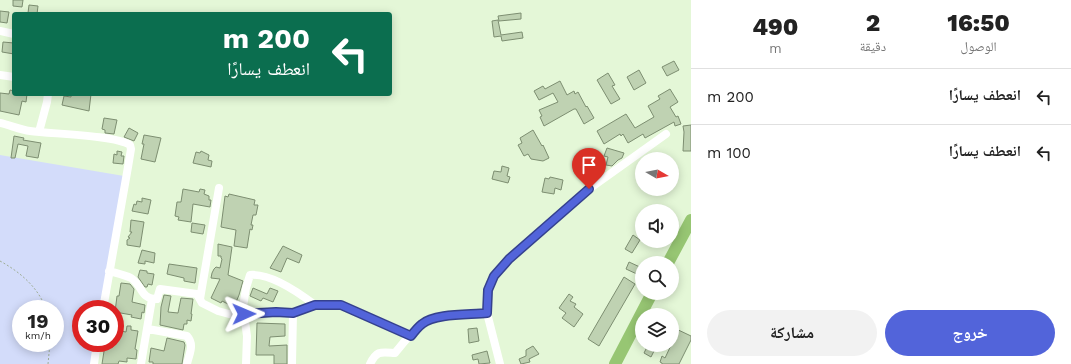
<!DOCTYPE html>
<html lang="ar">
<meta charset="utf-8">
<style>
:root{--surface:#fff;--page:#f2f2f2;--text:#222;--muted:#767676;--line:#e0e0e0;--accent:#5264da}
body{margin:0;font-family:"Work Sans","Noto Naskh Arabic",sans-serif;background:var(--page);color:var(--text);direction:rtl;height:100vh;display:flex;flex-direction:column;font-size:15px;white-space:nowrap}
*{box-sizing:border-box;margin:0}
p{font-size:13px;color:var(--muted)}
.icon{flex:none;width:22px;height:22px;fill:none;stroke:currentColor;stroke-width:2;stroke-linecap:round;stroke-linejoin:round}
.map{position:relative;flex:1;overflow:hidden;direction:ltr}
.sheet{display:flex;flex-direction:column;background:var(--surface);width:380px}
.sheet>*{flex:none}
.top-card{position:absolute;left:12px;top:12px;width:380px;height:84px;border-radius:4px;box-shadow:0 2px 10px #0003;direction:rtl;background:#0b6e4f;color:#fff;overflow:hidden}
.needle{width:26px;rotate:99deg}
.fabs{position:absolute;left:635px;top:152px;display:grid;gap:8px}
.fabs a{display:grid;place-items:center;width:44px;height:44px;border-radius:50%;background:var(--surface);box-shadow:0 2px 10px #0003;font-size:20px}
.speed{position:absolute;left:12px;top:300px;display:flex;gap:8px;font-size:20px;font-weight:700;text-align:center}
.speed>*{display:grid;place-content:center;width:52px;height:52px;border-radius:50%;background:var(--surface);box-shadow:0 2px 10px #0003;line-height:1}
.speed small{font-size:10px;font-weight:400}
.speed .limit{border:6px solid #d22;background:#fff;color:#111}
.pin{position:absolute;display:grid;place-items:center;width:34px;height:34px;color:#fff;margin:-41px -17px;border-radius:50% 50% 50% 0;rotate:-45deg;box-shadow:0 0 4px #0007}
.pin .icon{rotate:45deg}
.me{position:absolute;width:44px;margin:-22px;rotate:89deg;stroke-linejoin:round;filter:drop-shadow(0 0 3px #0008)}
.turn{display:flex;align-items:center;gap:14px;height:84px;padding:0 16px;font-size:18px}
.turn .icon{width:52px;height:52px;stroke-width:2.5}
.turn b{display:block;font-size:28px;line-height:34px}
.eta{display:flex;justify-content:space-evenly;align-items:center;height:68px;text-align:center}
.eta b{font-size:24px;font-weight:800;line-height:28px}
.button{display:flex;gap:8px;margin-top:auto;padding:8px 16px}
.button a{flex:1;height:46px;border-radius:24px;background:var(--accent);color:#fff;font-size:16px;font-weight:800;line-height:46px;text-align:center}
.button a+a{background:var(--page);color:var(--text)}
ul{padding:0;list-style:none}
li{display:flex;align-items:center;gap:12px;height:56px;padding:0 16px;border-top:1px solid var(--line)}
li div{flex:1}
li b{display:block;font-size:15px}
li em{font-style:normal}
main{display:flex;flex:1;min-height:0}
.map>svg:first-child{display:block}
.green{fill:#d3dcfa;fill-rule:evenodd}
.building{fill:#bfd2b2;stroke:#7d8e71}
.lines{fill:none;stroke-linecap:round;stroke-linejoin:round}
.path{stroke:#9ead94;stroke-width:1;stroke-dasharray:2 2;stroke-linecap:butt}
.minor{stroke:#fff;stroke-width:8}
.highway{stroke:#97c673;stroke-width:12}
.route-casing{stroke:#35418e;stroke-width:10}
.route{stroke:#5264da;stroke-width:7}
</style>
<main>
<section class="sheet">
<div class="eta">
<div><b>16:50</b><p>الوصول</p></div>
<div><b>2</b><p>دقيقة</p></div>
<div><b>490</b><p>m</p></div>
</div>
<ul>
<li><svg class="icon" aria-label="left" viewBox="0 0 24 24"><path d="M17 20v-9H6M10 6l-5 5 5 5"/></svg><div><b>انعطف يسارًا</b></div><em>200 m</em></li>
<li><svg class="icon" aria-label="left" viewBox="0 0 24 24"><path d="M17 20v-9H6M10 6l-5 5 5 5"/></svg><div><b>انعطف يسارًا</b></div><em>100 m</em></li>
</ul>
<div class="button"><a>خروج</a><a>مشاركة</a></div>
</section>
<div class="map">
<svg width="691" height="364" viewBox="0 0 691 364">
<rect width="100%" height="100%" fill="#e4f7d7"/>
<path class="green" d="M 0,155 L 124,176 L 101,309 L 81,309 L 81,343 L 95,343 L 91,364 L 0,364 ZM 21,309 L 55,309 L 55,343 L 21,343 Z"/>
<path class="building" d="M 13,0 L 23,0 L 22,7 L 13,6 Z
M 29,5 L 38,6 L 37,14 L 28,13 Z
M 0,11 L 9,12 L 7,23 L 0,22 Z
M 521,13 L 521,19 L 499,21 L 498,16 Z
M 498,20 L 501,35 L 522,32 L 523,38 L 502,41 L 501,36 L 494,37 L 492,21 Z
M 3,42 L 14,43 L 14,54 L 2,52 Z
M 674,61 L 679,70 L 667,76 L 662,67 Z
M 639,70 L 646,83 L 634,90 L 627,77 Z
M 608,73 L 615,85 L 612,86 L 620,99 L 611,104 L 597,80 Z
M 560,81 L 567,95 L 574,91 L 575,94 L 578,92 L 586,107 L 587,106 L 594,118 L 584,124 L 576,109 L 574,109 L 544,126 L 540,117 L 542,116 L 539,110 L 558,102 L 553,93 L 539,100 L 534,91 L 543,86 L 545,89 Z
M 670,89 L 678,102 L 670,107 L 676,117 L 678,116 L 681,124 L 675,126 L 674,122 L 645,138 L 643,134 L 628,143 L 623,134 L 621,136 L 620,134 L 604,144 L 597,131 L 626,114 L 635,128 L 654,117 L 648,106 L 660,99 L 658,96 Z
M 10,90 L 14,91 L 14,94 L 27,94 L 26,102 L 22,101 L 19,115 L 0,111 L 0,93 L 9,94 Z
M 71,94 L 91,94 L 89,111 L 62,105 L 64,96 L 71,97 Z
M 104,118 L 117,120 L 114,134 L 105,133 L 105,130 L 102,129 Z
M 691,125 L 691,151 L 683,151 L 684,132 L 683,126 Z
M 129,128 L 138,133 L 134,141 L 124,137 Z
M 533,130 L 542,146 L 543,145 L 549,158 L 543,161 L 531,159 L 528,154 L 524,156 L 518,145 L 522,143 L 520,138 Z
M 144,135 L 161,138 L 155,162 L 141,159 L 144,144 L 142,144 Z
M 14,136 L 24,138 L 23,140 L 41,143 L 38,158 L 26,156 L 28,146 L 18,144 L 15,158 L 11,158 Z
M 607,148 L 624,153 L 622,158 L 618,160 L 612,166 L 606,165 L 608,157 L 604,156 Z
M 117,151 L 122,152 L 121,156 L 124,156 L 123,164 L 113,163 L 114,154 L 117,155 Z
M 201,151 L 209,155 L 208,160 L 212,161 L 211,167 L 193,163 L 196,152 L 200,153 Z
M 502,166 L 509,168 L 507,176 L 510,177 L 508,183 L 492,179 L 494,171 L 501,172 Z
M 550,177 L 563,180 L 561,190 L 555,188 L 554,194 L 542,192 L 545,178 L 549,179 Z
M 183,189 L 199,192 L 200,189 L 205,190 L 204,194 L 209,196 L 209,200 L 211,200 L 210,207 L 193,204 L 191,222 L 178,220 L 179,217 L 175,216 L 177,202 L 181,202 Z
M 229,194 L 255,200 L 254,205 L 258,205 L 256,215 L 253,215 L 251,225 L 253,225 L 252,230 L 250,229 L 247,248 L 234,246 L 236,230 L 221,227 L 225,196 L 228,197 Z
M 142,198 L 151,200 L 148,214 L 132,211 L 134,204 L 136,205 L 137,201 L 142,202 Z
M 131,220 L 144,222 L 140,247 L 127,245 L 127,240 L 130,238 L 128,237 L 132,232 L 130,232 Z
M 192,223 L 205,225 L 203,234 L 191,232 Z
M 633,235 L 640,240 L 632,253 L 625,249 Z
M 218,244 L 232,247 L 228,275 L 243,281 L 239,295 L 234,307 L 222,301 L 221,303 L 211,298 L 220,279 L 211,278 L 212,273 L 214,269 L 216,267 L 220,268 L 222,259 L 221,258 L 221,256 L 218,256 Z
M 283,246 L 302,255 L 299,263 L 287,258 L 281,272 L 270,268 Z
M 142,250 L 155,253 L 154,263 L 145,261 L 145,264 L 138,263 Z
M 629,262 L 642,268 L 639,275 L 626,269 Z
M 169,264 L 197,268 L 195,283 L 184,281 L 184,278 L 167,274 Z
M 140,270 L 147,271 L 147,273 L 154,274 L 152,285 L 148,284 L 147,287 L 145,287 L 138,277 Z
M 624,277 L 635,284 L 599,346 L 588,339 Z
M 121,283 L 130,284 L 134,289 L 132,302 L 145,305 L 144,313 L 142,312 L 141,319 L 131,317 L 132,315 L 115,312 L 117,296 L 119,296 Z
M 253,288 L 267,294 L 270,288 L 278,291 L 273,302 L 263,298 L 261,301 L 250,296 Z
M 569,294 L 573,297 L 570,301 L 576,304 L 574,307 L 583,314 L 574,327 L 562,318 L 566,313 L 559,308 Z
M 164,295 L 171,296 L 168,312 L 178,313 L 181,298 L 193,299 L 191,314 L 192,314 L 191,321 L 187,320 L 187,324 L 184,324 L 183,330 L 160,325 L 161,307 Z
M 257,323 L 285,324 L 285,336 L 270,337 L 269,346 L 287,345 L 287,364 L 274,364 L 274,355 L 256,355 Z
M 127,326 L 131,326 L 131,330 L 138,331 L 135,349 L 137,350 L 136,359 L 127,358 L 127,362 L 119,361 L 118,364 L 102,364 L 105,345 L 113,347 L 113,343 L 115,343 L 115,330 L 126,332 Z
M 672,327 L 691,336 L 691,340 L 679,364 L 662,364 L 662,363 L 660,362 L 662,356 L 665,358 L 674,339 L 672,339 Z
M 477,328 L 479,341 L 469,343 L 468,329 Z
M 167,338 L 184,342 L 185,345 L 182,364 L 153,364 L 153,362 L 149,362 L 151,348 L 164,351 Z
M 648,345 L 657,345 L 651,357 L 644,353 Z
M 533,346 L 539,354 L 529,359 L 530,362 L 521,364 L 519,359 L 526,356 L 526,350 Z
M 487,351 L 490,363 L 479,364 L 478,359 L 473,360 L 472,355 Z"/>
<g class="lines">
<path class="path" d="M 0,261 C 20,272 38,287 46,309
M 48,364 L 50,343"/>
<path class="minor" d="M 0,31 L 14,34
M 0,75 L 14,77
M 0,123 C 10,125 20,130 30,131 C 51,134 115,135 130,145 L 131,149 L 128,167 L 103,309
M 39,132 L 47,102 L 48,94
M 109,271 C 116,273 125,275 131,278 C 143,286 140,299 157,299 L 160,289 L 197,294 L 202,303 L 218,311 L 229,314 L 276,312 L 293,313 L 315,305 L 341,305 L 411,335
M 200,299 L 219,188
M 148,329 L 187,336 C 195,345 189,354 187,364
M 94,364 L 97,343
M 141,364 L 152,299
M 246,364 L 247,336 L 243,307 L 246,288 L 250,275 C 271,273 298,292 315,305
M 292,364 L 293,313
M 370,364 C 377,350 381,352 395,353 C 403,344 413,329 423,323 C 438,313 469,315 487,313
M 500,364 L 487,313 L 488,290 L 494,276 L 509,259 L 589,189 L 666,134"/>
<path class="highway" d="M 668,263 L 691,220
M 615,364 L 652,293"/>
</g>
<g class="lines">
<defs>
<path id="route" d="M 244,314 L 276,312 L 293,313 L 315,305 L 341,305 L 411,336 C 414,332 418,327 422,324 C 435,313 470,315 487,313 L 488,290 L 494,276 L 509,259 L 589,189"/>
</defs>
<use href="#route" class="route-casing"/>
<use href="#route" class="route"/>
</g>
</svg>
<div class="fabs">
<a><svg class="needle" viewBox="-14 -14 28 28"><path d="M0-13l5 13h-10z" fill="#e53935"/><path d="M0 13l5-13h-10z" fill="#767676"/></svg></a>
<a><svg class="icon" aria-label="sound" viewBox="0 0 24 24"><path d="M4 9h4l5-4v14l-5-4H4zM17 9q2 3 0 6"/></svg></a>
<a><svg class="icon" aria-label="search" viewBox="0 0 24 24"><circle cx="10" cy="10" r="6"/><path d="M15 15l6 6"/></svg></a>
<a><svg class="icon" aria-label="layers" viewBox="0 0 24 24"><path d="M12 4l9 5-9 5-9-5zM3 14l9 5 9-5"/></svg></a>
</div>
<div class="speed"><div>19<small>km/h</small></div><div class="limit">30</div></div>
<div class="pin" style="left:589px;top:189px;background:#d93025"><svg class="icon" aria-label="arrive" viewBox="0 0 24 24"><path d="M6 21V4h12l-3 4 3 4H6"/></svg></div>
<svg class="me" style="left:244px;top:314px" viewBox="-20 -20 40 40"><path d="M0-17L14 15 0 8-14 15z" fill="#5264da" stroke="#fff" stroke-width="4"/></svg>
<div class="top-card">
<div class="turn"><svg class="icon" aria-label="left" viewBox="0 0 24 24"><path d="M17 20v-9H6M10 6l-5 5 5 5"/></svg><div><b>200 m</b>انعطف يسارًا</div></div>
</div>
</div>
</main>
